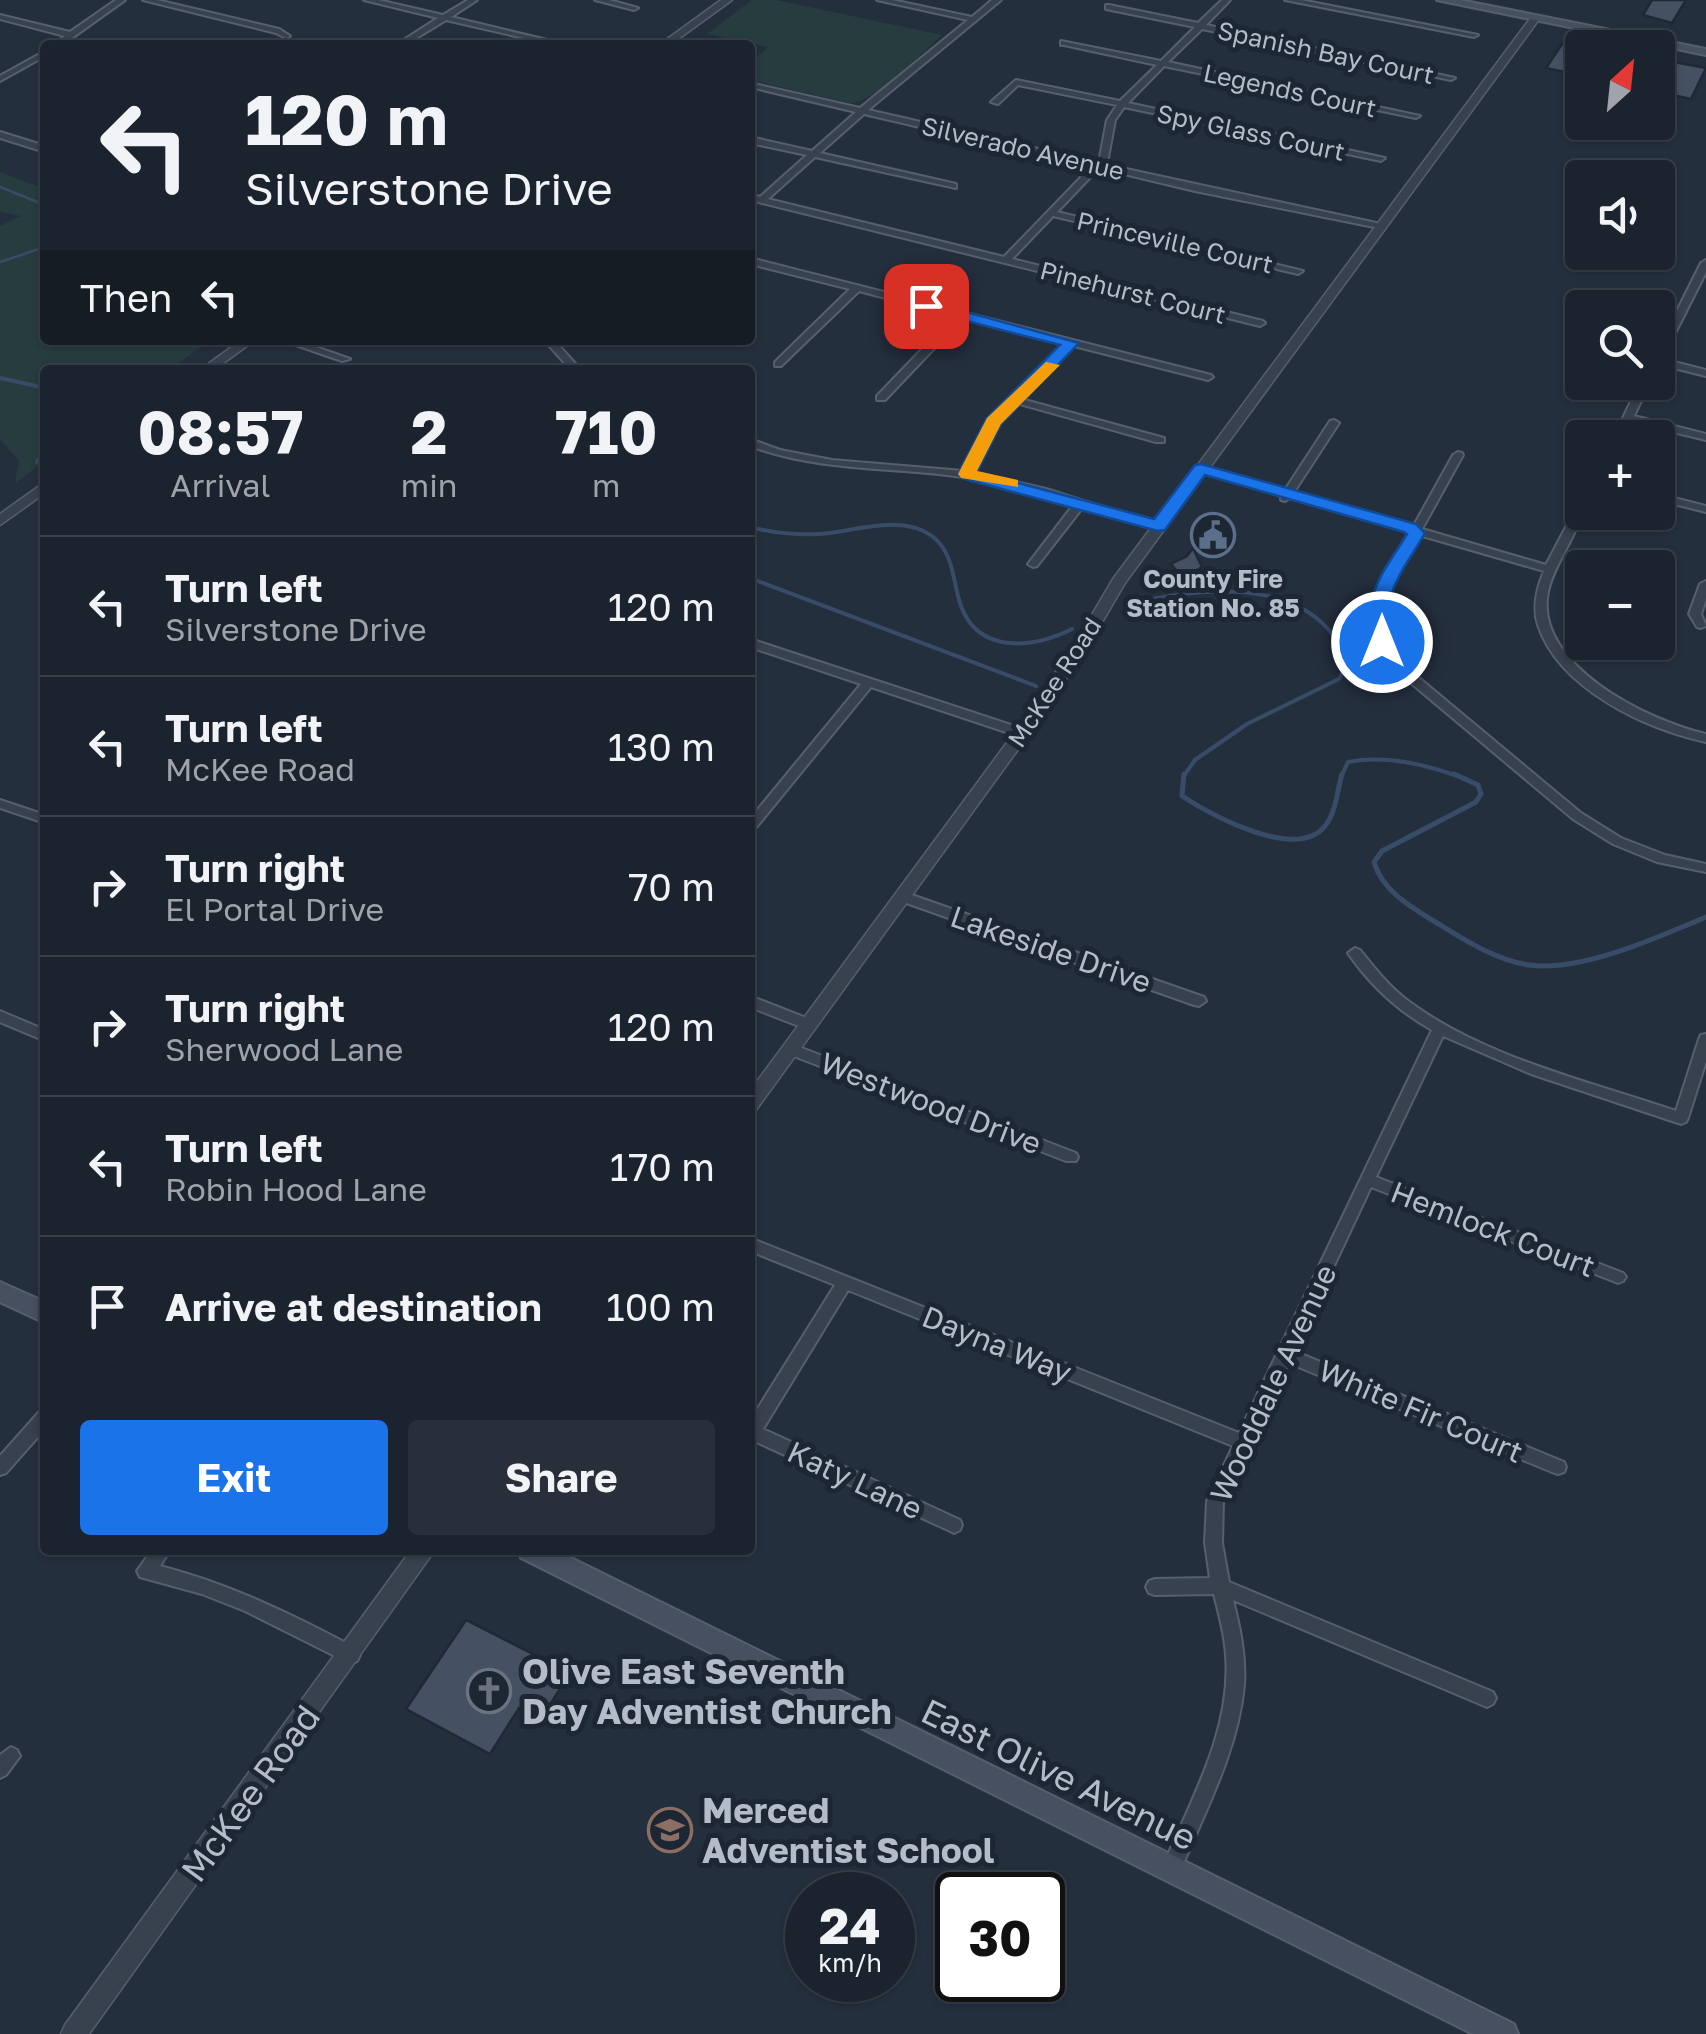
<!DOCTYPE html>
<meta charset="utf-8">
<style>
:root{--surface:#1b232e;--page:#282f3a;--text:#f1f3f6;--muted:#a0a4aa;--line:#39404a;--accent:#1a73e8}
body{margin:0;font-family:"Golos Text",sans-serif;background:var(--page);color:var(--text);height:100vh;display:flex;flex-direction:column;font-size:38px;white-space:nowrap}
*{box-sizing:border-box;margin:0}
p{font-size:32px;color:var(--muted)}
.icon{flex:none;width:55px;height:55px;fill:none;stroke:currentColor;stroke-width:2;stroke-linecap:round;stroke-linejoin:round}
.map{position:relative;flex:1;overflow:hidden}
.details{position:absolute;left:40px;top:365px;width:715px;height:1190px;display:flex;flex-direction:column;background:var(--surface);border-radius:10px;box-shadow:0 2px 8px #0004,0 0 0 2px var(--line)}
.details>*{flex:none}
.banner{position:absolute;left:40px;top:40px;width:715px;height:305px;border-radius:10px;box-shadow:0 2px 8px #0004,0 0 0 2px var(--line);background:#1b232e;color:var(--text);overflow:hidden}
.needle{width:65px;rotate:27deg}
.fabs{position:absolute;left:1565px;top:30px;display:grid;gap:20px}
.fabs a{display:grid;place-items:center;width:110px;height:110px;border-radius:10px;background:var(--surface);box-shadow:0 2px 8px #0004,0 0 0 2px var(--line);font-size:50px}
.speed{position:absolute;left:785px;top:1872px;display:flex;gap:20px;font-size:50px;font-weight:700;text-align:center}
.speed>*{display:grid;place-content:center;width:130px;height:130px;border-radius:50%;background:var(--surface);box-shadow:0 2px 8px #0004,0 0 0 2px var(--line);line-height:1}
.speed small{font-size:25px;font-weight:400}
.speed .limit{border:5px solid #111;border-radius:15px;background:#fff;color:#111}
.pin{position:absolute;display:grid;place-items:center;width:85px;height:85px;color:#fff;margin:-42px;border-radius:20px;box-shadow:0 5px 15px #0006}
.me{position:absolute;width:110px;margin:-55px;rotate:0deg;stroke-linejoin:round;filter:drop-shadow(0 0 8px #0008)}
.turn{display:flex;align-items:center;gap:35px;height:210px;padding:0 40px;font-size:45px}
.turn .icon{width:130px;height:130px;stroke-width:2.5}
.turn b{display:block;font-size:70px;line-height:85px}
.then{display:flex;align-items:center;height:95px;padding:0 40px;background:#0003;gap:20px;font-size:38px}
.eta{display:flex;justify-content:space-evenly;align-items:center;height:170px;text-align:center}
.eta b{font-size:60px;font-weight:700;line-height:70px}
.cta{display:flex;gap:20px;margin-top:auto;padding:20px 40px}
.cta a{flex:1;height:115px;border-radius:10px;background:var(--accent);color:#fff;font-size:40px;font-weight:700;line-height:115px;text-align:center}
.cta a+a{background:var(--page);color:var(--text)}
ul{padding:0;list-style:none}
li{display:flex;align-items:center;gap:30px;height:140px;padding:0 40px;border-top:2px solid var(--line)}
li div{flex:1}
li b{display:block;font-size:38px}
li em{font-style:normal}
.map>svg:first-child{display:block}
.green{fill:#263c3f}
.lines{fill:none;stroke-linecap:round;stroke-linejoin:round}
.stream-far2{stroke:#394c67;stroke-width:2.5}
.stream-far1{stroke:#394c67;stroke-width:4}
.stream{stroke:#394c67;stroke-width:5}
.building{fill:#455162;stroke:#1f2835;stroke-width:2.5}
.minor-casing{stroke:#565f6c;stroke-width:4}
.tertiary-casing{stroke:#565f6c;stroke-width:3}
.secondary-casing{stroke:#565f6c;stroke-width:4}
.minor{fill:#38414e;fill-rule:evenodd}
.tertiary{fill:#38414e;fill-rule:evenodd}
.secondary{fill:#465061;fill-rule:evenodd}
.route{fill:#1a73e8;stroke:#114b97;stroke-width:2.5}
.slow{fill:#f59e0b}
.labels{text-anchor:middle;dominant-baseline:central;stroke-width:10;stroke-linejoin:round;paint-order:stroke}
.far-street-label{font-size:25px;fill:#b4bcc9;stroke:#1d2633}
.far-poi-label{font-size:25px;font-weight:bold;fill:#b4bcc9;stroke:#1d2633}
.street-label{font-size:30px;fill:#b4bcc9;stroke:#1d2633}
.near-poi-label{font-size:35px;font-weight:bold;fill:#b4bcc9;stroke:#1d2633;text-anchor:start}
.near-street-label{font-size:35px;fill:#b4bcc9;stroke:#1d2633}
</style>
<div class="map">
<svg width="1706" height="2034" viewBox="0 0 1706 2034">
<rect width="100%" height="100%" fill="#242f3e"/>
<path class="green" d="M 752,0 L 776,0 L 942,35 C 918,55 885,98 850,103 L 750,80 L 750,63 L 768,47 L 707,34 Z
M 0,172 L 45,189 L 45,340 L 211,340 L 169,370 L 45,370 L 45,461 L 15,483 L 19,461 L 0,439 L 0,226 L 21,216 L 0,212 Z"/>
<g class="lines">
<path class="stream-far2" d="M 0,187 L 45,205
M 0,262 L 45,247"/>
<path class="stream-far1" d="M 0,378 L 45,388
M 37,462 L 45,449
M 750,527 C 773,533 795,535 819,534 C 854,532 900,513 932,536 C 955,554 952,581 961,606 C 979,655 1034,648 1072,629
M 750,578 L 1036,686
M 1129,604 C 1191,589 1289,576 1334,636 C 1344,649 1348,665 1339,679 L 1247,724 L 1195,760 L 1183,777
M 1341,777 L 1348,762 C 1385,755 1425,764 1460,777"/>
<path class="stream" d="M 1184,774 L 1182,796 C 1211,815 1297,862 1325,826 C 1336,813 1337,791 1342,774
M 1454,774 L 1478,785 L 1481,794 L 1476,802 L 1382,851 L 1374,862 C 1382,890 1409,906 1432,920 C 1462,938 1494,960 1529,965 C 1582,972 1658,937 1706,917"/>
</g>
<path class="building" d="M 1652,0 L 1686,0 L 1672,23 L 1643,15 Z
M 1564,41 L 1582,45 L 1582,68 L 1579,75 L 1546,68 Z
M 1658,59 L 1706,68 L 1691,99 L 1658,92 Z
M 1210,522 L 1231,528 L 1217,549 L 1196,543 Z
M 1193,548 L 1202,567 L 1191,573 L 1176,570 L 1171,564 L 1187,556 Z
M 466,1620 L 570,1673 L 541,1719 L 519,1708 L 490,1754 L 406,1709 Z"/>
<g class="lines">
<defs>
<path id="minor" d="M 116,0 L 125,0 L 62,45 L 53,45 L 65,36 L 0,19 L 0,15 L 70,32 Z
M 143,0 L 157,0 L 279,29 L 290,36 L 286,38 L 276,33 Z
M 364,0 L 378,0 L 443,15 L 468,0 L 477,0 L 451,17 L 568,45 L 554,45 L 446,20 L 405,45 L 396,45 L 438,18 Z
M 595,0 L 609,0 L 638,8 L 634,10 Z
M 877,0 L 892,0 L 972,17 L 992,0 L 1001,0 L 868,110 L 1095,162 L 1100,157 L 1107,120 L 1117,105 L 1018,85 L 998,104 L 991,102 L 1016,80 L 1120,101 L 1157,65 L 1064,45 L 1061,45 L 1061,41 L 1161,61 L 1195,27 L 1106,9 L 1106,5 L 1109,5 L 1198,23 L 1222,0 L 1230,0 L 1206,25 L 1455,78 L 1451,80 L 1202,29 L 1168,62 L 1420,116 L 1416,118 L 1164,66 L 1128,103 L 1385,158 L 1381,161 L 1124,107 L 1115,120 L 1108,158 L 1103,164 L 1381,224 L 1385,227 L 1384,229 L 1195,191 L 1099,168 L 1057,212 L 1303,271 L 1298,274 L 1053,216 L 1012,259 L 1263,321 L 1265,323 L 1260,326 L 750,200 L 750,194 L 760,197 L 807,155 L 750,143 L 750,137 L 812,151 L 856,112 L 750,87 L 750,83 L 860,108 L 968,20 ZM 864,114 L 1091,167 L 1004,257 L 768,199 L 815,157 L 956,188 L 956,184 L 820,153 Z
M 1285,0 L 1301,0 L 1478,35 L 1474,37 Z
M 45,51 L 45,56 L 0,81 L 0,76 Z
M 0,132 L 45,146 L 45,152 L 0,138 Z
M 750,258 L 1211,375 L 1213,377 L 1208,380 L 1074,346 L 1021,399 L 1164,438 L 1164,442 L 1156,442 L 1016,403 L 997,422 L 973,472 L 1046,489 L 1163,526 L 1158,529 L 1083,507 L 1037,566 L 1033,567 L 1028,564 L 1074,504 C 1033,491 991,480 947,475 C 878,467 816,470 750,446 L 750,439 L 780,450 L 832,460 L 963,471 L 989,419 L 1065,344 L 963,318 L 885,400 L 877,400 L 877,396 L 954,316 L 859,291 L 781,366 L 775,366 L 775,362 L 850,289 L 750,264 Z
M 1706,260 L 1706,272 L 1662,359 L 1706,370 L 1706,376 L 1658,364 L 1658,349 L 1701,263 Z
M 281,340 L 296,340 L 350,359 L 342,361 Z
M 544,340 L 554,340 L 581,370 L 571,370 Z
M 1640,382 L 1650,382 L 1634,416 L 1706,434 L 1706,440 L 1632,422 L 1630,438 L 1620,438 L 1623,418 Z
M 1334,420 L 1339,423 L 1294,492 L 1413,527 L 1453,455 L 1458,452 L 1462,453 L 1463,455 L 1422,529 L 1546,565 L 1577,506 L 1582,503 C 1582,532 1554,561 1548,592 C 1533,665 1649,721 1706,734 L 1706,742 C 1646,729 1559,689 1538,625 C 1532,607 1537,588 1544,571 L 1419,535 C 1391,585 1369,607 1401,663 L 1581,813 L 1621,838 L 1665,855 L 1706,864 L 1706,872 L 1657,862 L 1613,844 L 1573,819 L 1393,668 C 1377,642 1370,621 1376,591 L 1409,532 L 1290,498 L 1285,501 L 1281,500 L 1281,496 L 1196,469 L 1201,466 L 1285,490 L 1330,421 Z
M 1658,494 L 1706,506 L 1706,512 L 1658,500 Z
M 1706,581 L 1706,599 L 1701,614 L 1706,626 L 1701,628 L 1697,627 L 1689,614 L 1700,584 Z
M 750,639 L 1026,730 L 1028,733 L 1026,736 L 1018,736 L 871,687 L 754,830 L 750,831 L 750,819 L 861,684 L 750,647 Z
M 0,800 L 45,815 L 45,823 L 0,808 Z
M 903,892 L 1204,997 L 1206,1001 L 1199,1006 L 1194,1005 L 898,900 L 896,897 L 898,894 Z
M 1355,948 L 1360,950 C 1374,967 1389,987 1407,1000 C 1482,1057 1588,1081 1676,1111 L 1699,1039 L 1701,1035 L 1706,1034 L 1706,1061 L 1688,1118 L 1686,1122 L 1681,1124 L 1531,1074 L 1443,1036 L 1376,1177 L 1623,1273 L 1626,1277 L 1623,1281 L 1618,1283 L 1613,1281 L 1371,1187 L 1294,1351 L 1564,1462 L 1566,1467 L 1564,1472 L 1558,1474 L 1552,1472 L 1289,1363 L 1252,1440 L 1251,1448 L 1248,1449 L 1223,1501 L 1222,1543 L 1229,1582 L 1493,1692 L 1496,1698 L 1493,1704 L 1487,1707 L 1233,1600 C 1240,1628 1246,1656 1244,1685 C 1238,1752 1203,1815 1178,1876 L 1171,1878 L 1164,1876 L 1162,1869 C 1190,1801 1232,1731 1226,1655 C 1225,1635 1219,1614 1214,1594 L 1155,1595 L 1149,1593 L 1146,1587 L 1149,1581 L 1155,1579 L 1210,1578 L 1205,1543 L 1207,1501 L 1233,1446 L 848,1290 L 763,1429 L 960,1520 L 962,1525 L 960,1530 L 954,1533 L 948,1530 L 750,1439 L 750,1421 L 835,1285 L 750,1251 L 750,1238 L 1239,1433 L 1432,1030 C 1398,1011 1370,985 1348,953 Z
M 750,996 L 814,1021 L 816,1025 L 809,1030 L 750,1007 Z
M 0,1011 L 45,1030 L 45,1041 L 0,1022 Z
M 791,1044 L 1076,1153 L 1078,1157 L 1076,1161 L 1066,1161 L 786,1053 L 784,1049 L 786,1045 Z
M 45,1410 L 45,1429 L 6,1473 L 0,1475 L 0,1456 L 39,1412 Z
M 152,1550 L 170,1550 L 160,1566 C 230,1584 294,1615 357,1649 L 360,1655 L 357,1661 L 351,1663 L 345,1661 L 245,1611 L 202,1594 L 140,1577 L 137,1571 Z
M 11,1747 L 17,1750 L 20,1756 L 6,1775 L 0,1778 L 0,1755 Z"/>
<path id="tertiary" d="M 721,0 L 732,0 L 670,45 L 659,45 Z
M 1532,16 L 1540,18 L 1125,583 L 1087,648 L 1027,737 L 756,1110 L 750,1112 L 750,1091 L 1017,729 L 1073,647 L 1113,579 Z
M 241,340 L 255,340 L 214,370 L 200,370 Z
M 45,482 L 45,493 L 0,525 L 0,514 Z
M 411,1550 L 435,1550 L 89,2034 L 61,2034 L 65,2025 Z"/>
<path id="secondary" d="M 1437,0 L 1460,0 L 1706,49 L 1706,55 Z
M 0,1282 L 45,1302 L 45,1323 L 0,1302 Z
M 518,1550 L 555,1550 L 1514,2024 L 1518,2034 L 1473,2034 L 521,1558 Z"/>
</defs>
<use href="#minor" class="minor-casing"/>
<use href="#tertiary" class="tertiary-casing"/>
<use href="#secondary" class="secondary-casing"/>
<use href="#minor" class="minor"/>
<use href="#tertiary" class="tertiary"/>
<use href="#secondary" class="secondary"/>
</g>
<path class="route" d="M 926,301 L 1079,343 L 1001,424 L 977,472 L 1154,519 L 1195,465 L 1201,464 L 1416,524 L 1425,533 C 1401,575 1381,591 1391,642 L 1389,646 L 1375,646 L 1373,642 C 1363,592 1382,575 1407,534 L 1404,532 L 1205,475 L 1165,530 L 1158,531 L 961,478 L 958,474 L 987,418 L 1060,345 L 920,309 L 918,306 Z"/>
<path class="slow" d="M 1046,362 L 1060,365 L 1001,424 L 977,471 L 1018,480 L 1018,487 L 961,478 L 958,474 L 987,418 Z"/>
<defs>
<symbol id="civic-ring" viewBox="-11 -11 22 22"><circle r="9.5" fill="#1d2633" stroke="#5c6f8a" stroke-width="1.5"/><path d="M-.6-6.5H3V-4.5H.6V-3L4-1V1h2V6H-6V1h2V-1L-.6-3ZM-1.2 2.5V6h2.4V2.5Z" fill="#5c6f8a"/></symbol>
<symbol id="church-ring" viewBox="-11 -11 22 22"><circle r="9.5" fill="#1d2633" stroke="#6b7280" stroke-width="1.5"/><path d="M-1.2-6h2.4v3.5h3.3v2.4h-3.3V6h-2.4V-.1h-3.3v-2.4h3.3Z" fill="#6b7280"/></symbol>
<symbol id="school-ring" viewBox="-11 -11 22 22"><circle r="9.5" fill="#1d2633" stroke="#8d6e63" stroke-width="1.5"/><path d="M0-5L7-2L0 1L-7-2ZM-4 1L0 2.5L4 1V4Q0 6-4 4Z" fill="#8d6e63"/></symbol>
</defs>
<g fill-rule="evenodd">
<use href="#civic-ring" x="1188" y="510" width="50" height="50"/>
<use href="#church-ring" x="464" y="1666" width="50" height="50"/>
<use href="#school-ring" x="645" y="1805" width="50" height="50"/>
</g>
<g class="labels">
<g class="far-street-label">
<text transform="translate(1326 52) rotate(12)">Spanish Bay Court</text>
<text transform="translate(1290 90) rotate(12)">Legends Court</text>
<text transform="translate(1251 132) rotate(12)">Spy Glass Court</text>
<text transform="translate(1023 148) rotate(13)">Silverado Avenue</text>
<text transform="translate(1175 242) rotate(13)">Princeville Court</text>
<text transform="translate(1133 292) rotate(14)">Pinehurst Court</text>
<text transform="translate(1054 682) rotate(-57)">McKee Road</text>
</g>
<g class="far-poi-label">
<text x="1213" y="578">County Fire<tspan x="1213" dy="29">Station No. 85</tspan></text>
</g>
<g class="street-label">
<text transform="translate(1051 949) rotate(19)">Lakeside Drive</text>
<text transform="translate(931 1103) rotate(21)">Westwood Drive</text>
<text transform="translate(1493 1229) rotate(21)">Hemlock Court</text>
<text transform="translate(997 1344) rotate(22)">Dayna Way</text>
<text transform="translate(1273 1383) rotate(-65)">Wooddale Avenue</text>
<text transform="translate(1421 1411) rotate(23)">White Fir Court</text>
<text transform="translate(855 1480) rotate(25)">Katy Lane</text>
</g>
<g class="near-poi-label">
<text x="522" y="1671">Olive East Seventh<tspan x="522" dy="40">Day Adventist Church</tspan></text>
<text x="702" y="1810">Merced<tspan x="702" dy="40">Adventist School</tspan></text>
</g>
<g class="near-street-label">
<text transform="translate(1059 1774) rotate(26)">East Olive Avenue</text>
<text transform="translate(250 1793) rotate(-54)">McKee Road</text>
</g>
</g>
</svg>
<div class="fabs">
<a><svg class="needle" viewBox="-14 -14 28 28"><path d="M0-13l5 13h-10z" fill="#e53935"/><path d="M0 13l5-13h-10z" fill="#a0a4aa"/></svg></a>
<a><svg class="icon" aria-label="sound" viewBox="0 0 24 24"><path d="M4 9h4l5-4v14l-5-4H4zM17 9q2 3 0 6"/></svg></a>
<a><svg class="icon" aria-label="search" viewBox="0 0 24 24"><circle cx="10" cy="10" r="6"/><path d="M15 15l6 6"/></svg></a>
<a>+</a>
<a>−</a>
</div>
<div class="speed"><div>24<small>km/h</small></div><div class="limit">30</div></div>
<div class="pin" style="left:926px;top:306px;background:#d93025"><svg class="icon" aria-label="arrive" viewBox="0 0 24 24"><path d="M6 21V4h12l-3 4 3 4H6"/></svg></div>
<svg class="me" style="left:1382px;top:642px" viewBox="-20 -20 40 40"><circle r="17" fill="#1a73e8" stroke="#fff" stroke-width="3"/><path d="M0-11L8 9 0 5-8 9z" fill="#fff"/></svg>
<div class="banner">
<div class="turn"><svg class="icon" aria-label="left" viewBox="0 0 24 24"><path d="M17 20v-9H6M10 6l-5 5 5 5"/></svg><div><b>120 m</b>Silverstone Drive</div></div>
<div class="then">Then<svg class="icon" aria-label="left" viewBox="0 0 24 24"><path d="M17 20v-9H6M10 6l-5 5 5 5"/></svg></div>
</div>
<section class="details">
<div class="eta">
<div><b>08:57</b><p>Arrival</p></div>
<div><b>2</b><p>min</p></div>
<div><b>710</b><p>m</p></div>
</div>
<ul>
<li><svg class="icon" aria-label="left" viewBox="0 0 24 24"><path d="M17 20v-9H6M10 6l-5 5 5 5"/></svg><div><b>Turn left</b><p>Silverstone Drive</p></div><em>120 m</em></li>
<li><svg class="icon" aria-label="left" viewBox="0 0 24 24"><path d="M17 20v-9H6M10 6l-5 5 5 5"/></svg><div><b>Turn left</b><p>McKee Road</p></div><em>130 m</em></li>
<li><svg class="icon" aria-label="right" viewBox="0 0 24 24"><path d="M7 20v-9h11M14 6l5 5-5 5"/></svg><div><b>Turn right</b><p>El Portal Drive</p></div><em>70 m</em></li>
<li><svg class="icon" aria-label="right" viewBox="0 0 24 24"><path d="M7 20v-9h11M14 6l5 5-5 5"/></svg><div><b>Turn right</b><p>Sherwood Lane</p></div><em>120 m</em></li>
<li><svg class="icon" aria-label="left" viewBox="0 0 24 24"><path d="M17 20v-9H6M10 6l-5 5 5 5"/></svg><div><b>Turn left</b><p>Robin Hood Lane</p></div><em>170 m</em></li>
<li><svg class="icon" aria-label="arrive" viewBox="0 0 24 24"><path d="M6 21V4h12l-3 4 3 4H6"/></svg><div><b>Arrive at destination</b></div><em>100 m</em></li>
</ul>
<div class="cta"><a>Exit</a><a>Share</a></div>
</section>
</div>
